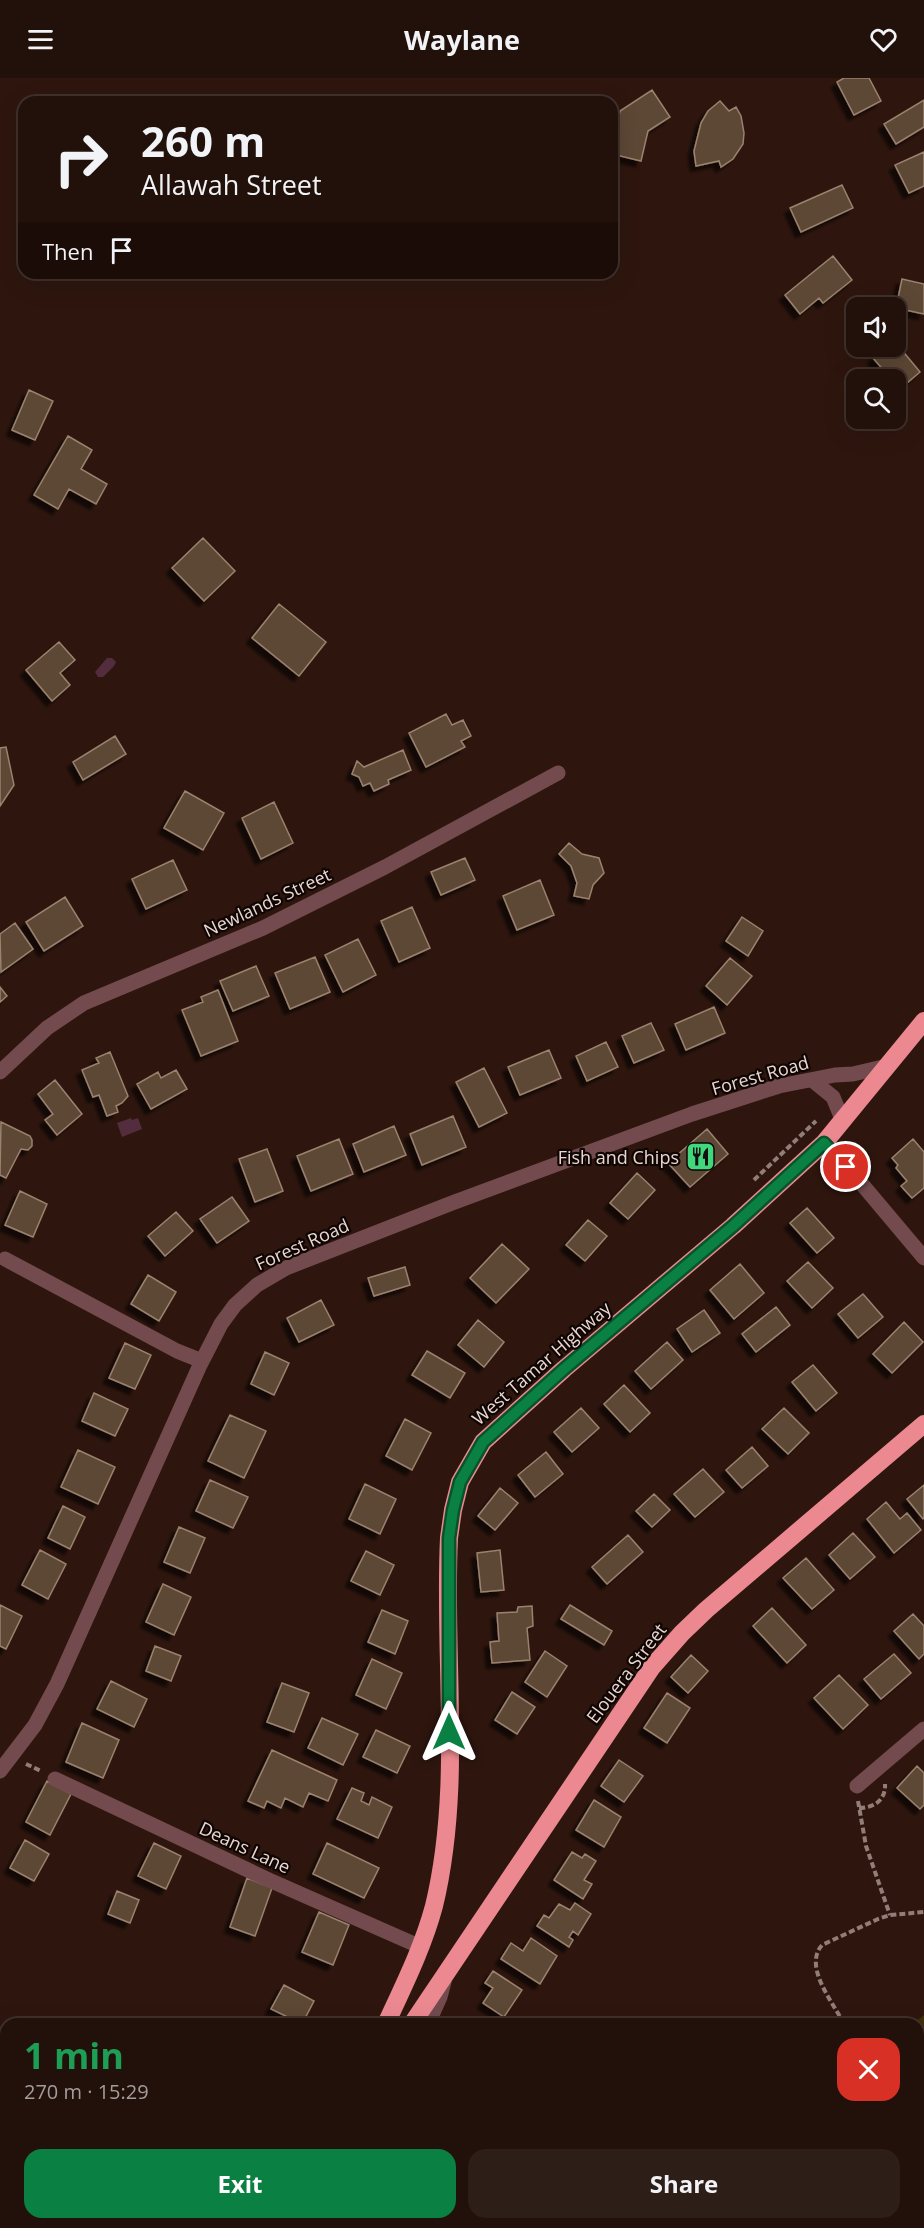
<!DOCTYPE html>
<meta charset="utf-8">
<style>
:root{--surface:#22100a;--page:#2e1e18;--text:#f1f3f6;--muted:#a29d9c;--line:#3f302b;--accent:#0b8043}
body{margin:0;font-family:"Open Sans",sans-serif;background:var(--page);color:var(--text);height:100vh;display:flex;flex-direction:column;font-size:22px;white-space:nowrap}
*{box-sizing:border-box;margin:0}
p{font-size:20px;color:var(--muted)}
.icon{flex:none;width:33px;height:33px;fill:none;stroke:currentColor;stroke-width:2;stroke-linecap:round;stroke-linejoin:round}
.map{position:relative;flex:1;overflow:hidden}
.sheet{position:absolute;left:0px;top:1940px;width:924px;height:212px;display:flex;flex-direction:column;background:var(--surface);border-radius:18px 18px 0 0;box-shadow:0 6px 24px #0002,0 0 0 2px var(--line)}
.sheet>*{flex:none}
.guide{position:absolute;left:18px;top:18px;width:600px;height:183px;border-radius:18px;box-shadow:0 6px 24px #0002,0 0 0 2px var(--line);background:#22100a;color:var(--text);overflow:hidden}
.tools{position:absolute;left:846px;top:219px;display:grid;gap:12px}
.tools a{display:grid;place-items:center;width:60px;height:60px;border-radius:12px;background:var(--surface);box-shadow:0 6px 24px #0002,0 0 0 2px var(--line);font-size:30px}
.pin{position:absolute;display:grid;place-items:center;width:51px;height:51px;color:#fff;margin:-26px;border:3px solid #fff;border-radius:50%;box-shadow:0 2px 6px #0007}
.me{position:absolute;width:66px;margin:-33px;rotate:0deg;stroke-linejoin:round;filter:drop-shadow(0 0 4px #0008)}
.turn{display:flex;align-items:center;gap:21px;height:126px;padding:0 24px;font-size:27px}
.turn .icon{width:78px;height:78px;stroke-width:2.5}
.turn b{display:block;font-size:42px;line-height:51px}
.then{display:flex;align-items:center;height:57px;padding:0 24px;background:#0003;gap:12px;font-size:22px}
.round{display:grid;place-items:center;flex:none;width:63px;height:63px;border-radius:18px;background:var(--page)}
.headline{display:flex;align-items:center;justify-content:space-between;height:102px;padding:0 24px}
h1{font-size:36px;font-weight:700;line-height:45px;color:#1e9e55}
.button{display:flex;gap:12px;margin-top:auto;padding:12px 24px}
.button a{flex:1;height:69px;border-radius:18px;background:var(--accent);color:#fff;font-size:24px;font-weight:700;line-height:69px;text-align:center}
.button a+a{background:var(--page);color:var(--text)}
header{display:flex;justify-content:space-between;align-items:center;height:78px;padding:0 24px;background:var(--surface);font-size:27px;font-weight:700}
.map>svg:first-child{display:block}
.green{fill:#413008}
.water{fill:#532c3d}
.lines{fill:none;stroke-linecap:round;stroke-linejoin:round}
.stream{stroke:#532c3d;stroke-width:6}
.building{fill:#5d4634;stroke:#9a826e;stroke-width:1.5;filter:url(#shadow)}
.path{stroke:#927d77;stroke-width:4;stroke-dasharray:6 3;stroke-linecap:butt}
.minor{stroke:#734b4e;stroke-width:15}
.highway{stroke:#ec8990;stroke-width:18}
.route-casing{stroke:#07532c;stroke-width:15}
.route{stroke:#0b8043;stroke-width:10}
.labels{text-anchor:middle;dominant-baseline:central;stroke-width:4.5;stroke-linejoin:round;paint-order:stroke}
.street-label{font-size:18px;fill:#e9d7d2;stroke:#0f0503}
.poi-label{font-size:18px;fill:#e9d7d2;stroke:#0f0503;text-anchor:end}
</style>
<header><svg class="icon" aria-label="menu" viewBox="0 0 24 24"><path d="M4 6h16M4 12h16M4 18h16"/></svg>Waylane<svg class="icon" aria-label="heart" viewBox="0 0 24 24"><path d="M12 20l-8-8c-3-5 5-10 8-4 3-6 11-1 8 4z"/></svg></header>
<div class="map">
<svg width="924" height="2150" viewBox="0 0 924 2150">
<defs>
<filter id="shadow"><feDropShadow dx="-5.5" dy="5.5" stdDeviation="1.5" flood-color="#0009"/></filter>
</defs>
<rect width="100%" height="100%" fill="#2e160e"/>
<path class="green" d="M 924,1937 L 924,2023 L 918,2020 L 918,1946 L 913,1946 Z
M 662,2145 L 820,2145 L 815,2150 L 654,2150 Z"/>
<path class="water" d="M 107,580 L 112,580 L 116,584 L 114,588 L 103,599 L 98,599 L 95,594 Z
M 131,1040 L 132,1042 L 138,1040 L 142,1051 L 122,1059 L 117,1045 Z
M 918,2020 L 924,2023 L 924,2150 L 815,2150 L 820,2145 L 918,2145 Z"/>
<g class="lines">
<path class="stream" d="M 0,2041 L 6,2047
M 91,2145 L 94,2150"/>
</g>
<path class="building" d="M 844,0 L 869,0 L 881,23 L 854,37 L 837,4 Z
M 652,12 L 670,39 L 648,53 L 641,83 L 612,76 L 612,52 L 616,53 L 620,33 Z
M 924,22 L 924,49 L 896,66 L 884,46 Z
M 720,23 L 729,33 L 736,29 L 741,38 L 744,55 L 743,66 L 733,81 L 721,89 L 719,83 L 696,88 L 694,73 L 701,45 L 708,33 Z
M 924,74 L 924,108 L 909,115 L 895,87 Z
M 842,107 L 853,130 L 801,154 L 790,130 Z
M 833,178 L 852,202 L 823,225 L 819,220 L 800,236 L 785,217 Z
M 902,201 L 924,206 L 924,236 L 896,230 Z
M 896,265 L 920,294 L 900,311 L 896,306 L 896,302 L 892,302 L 873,280 L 886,268 L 896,268 Z
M 29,312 L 53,323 L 35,362 L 12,352 Z
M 68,358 L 92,372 L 81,391 L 107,406 L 96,426 L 69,411 L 58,431 L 34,417 Z
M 203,460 L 235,493 L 204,523 L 172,490 Z
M 279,526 L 326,564 L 299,598 L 252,560 Z
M 59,564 L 75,582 L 60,595 L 70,607 L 52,623 L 26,592 Z
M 446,636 L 452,647 L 463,642 L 471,658 L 461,663 L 465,669 L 426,689 L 409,655 Z
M 115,658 L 126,676 L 83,702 L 73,684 Z
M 6,669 L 14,707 L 0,728 L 0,670 Z
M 403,672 L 411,692 L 388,702 L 389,706 L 374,713 L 370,705 L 363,708 L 359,699 L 352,696 L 357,683 L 364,689 Z
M 185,713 L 224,735 L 203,772 L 164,750 Z
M 274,724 L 293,765 L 261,781 L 242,740 Z
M 569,765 L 582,776 L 599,780 L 604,795 L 593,807 L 589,821 L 574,818 L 577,805 L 571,788 L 559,776 Z
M 465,780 L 475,802 L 441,817 L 431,794 Z
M 173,782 L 187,812 L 146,831 L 132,801 Z
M 540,802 L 554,837 L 517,852 L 503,818 Z
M 65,819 L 83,848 L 44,873 L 26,844 Z
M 412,829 L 430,870 L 399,884 L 381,843 Z
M 742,839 L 763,853 L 748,878 L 726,863 Z
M 15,845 L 33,871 L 1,894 L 0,856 Z
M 358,861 L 376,897 L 343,914 L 325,877 Z
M 315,879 L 330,914 L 290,931 L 275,895 Z
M 730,880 L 752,898 L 727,927 L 706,908 Z
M 256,888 L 269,918 L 233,933 L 220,903 Z
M 0,909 L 7,918 L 0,924 Z
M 218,912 L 238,963 L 201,978 L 182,932 L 203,924 L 201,919 Z
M 714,929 L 725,955 L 686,972 L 675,946 Z
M 651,945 L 664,972 L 634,985 L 622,958 Z
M 606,964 L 618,989 L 587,1003 L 576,978 Z
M 549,972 L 561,1000 L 520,1017 L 508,989 Z
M 110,974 L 128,1018 L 122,1025 L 116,1028 L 118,1034 L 107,1038 L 99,1017 L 93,1019 L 82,992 L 99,985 L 96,980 Z
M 484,990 L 507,1035 L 479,1049 L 456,1004 Z
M 176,992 L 187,1011 L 151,1031 L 137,1006 L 158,994 L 161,1000 Z
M 55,1002 L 82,1036 L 57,1057 L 45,1042 L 53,1036 L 38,1016 Z
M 453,1038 L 466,1069 L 422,1087 L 410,1056 Z
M 1,1044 L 30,1058 L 32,1062 L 32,1068 L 28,1072 L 21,1071 L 6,1100 L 0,1097 Z
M 394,1048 L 406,1077 L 364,1094 L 353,1066 Z
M 707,1051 L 728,1076 L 690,1109 L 668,1085 Z
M 339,1061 L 353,1096 L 311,1113 L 297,1078 Z
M 913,1061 L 924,1074 L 924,1110 L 912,1120 L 901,1108 L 907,1103 L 896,1090 L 898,1087 L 892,1080 Z
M 267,1071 L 283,1113 L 255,1124 L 239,1081 Z
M 637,1095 L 655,1112 L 628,1141 L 610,1125 Z
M 20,1113 L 47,1126 L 33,1159 L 5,1147 Z
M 232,1119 L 249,1143 L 217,1165 L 200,1141 Z
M 807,1130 L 834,1160 L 817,1175 L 790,1145 Z
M 176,1134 L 193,1153 L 165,1178 L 148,1158 Z
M 588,1142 L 607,1158 L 585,1183 L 566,1167 Z
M 502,1166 L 529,1191 L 496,1225 L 470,1200 Z
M 808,1184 L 833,1210 L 812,1230 L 787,1203 Z
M 740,1186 L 764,1215 L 734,1241 L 710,1212 Z
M 405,1189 L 410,1207 L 374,1218 L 368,1200 Z
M 148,1197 L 176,1214 L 159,1243 L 131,1226 Z
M 863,1216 L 883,1239 L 858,1260 L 838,1236 Z
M 321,1222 L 334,1247 L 299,1264 L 287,1240 Z
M 776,1229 L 790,1247 L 756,1274 L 742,1256 Z
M 704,1232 L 720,1255 L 692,1274 L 677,1251 Z
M 478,1242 L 504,1264 L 484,1289 L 458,1267 Z
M 904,1244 L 923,1264 L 892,1295 L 873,1276 Z
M 667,1264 L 683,1282 L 651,1311 L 635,1293 Z
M 125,1265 L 151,1277 L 135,1311 L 109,1300 Z
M 427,1273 L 465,1295 L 450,1320 L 412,1297 Z
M 265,1274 L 289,1285 L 274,1317 L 251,1306 Z
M 813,1287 L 837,1315 L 816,1333 L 792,1304 Z
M 624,1307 L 650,1335 L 630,1354 L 604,1326 Z
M 94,1315 L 128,1331 L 115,1358 L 82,1343 Z
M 581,1330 L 599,1350 L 572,1374 L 554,1354 Z
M 784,1330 L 809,1355 L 788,1376 L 762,1351 Z
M 230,1337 L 266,1353 L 244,1400 L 208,1383 Z
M 405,1341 L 431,1355 L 412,1392 L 386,1378 Z
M 752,1369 L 768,1388 L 742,1410 L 726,1392 Z
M 78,1372 L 115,1389 L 98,1426 L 61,1409 Z
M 546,1374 L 563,1396 L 535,1419 L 518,1397 Z
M 703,1391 L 724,1414 L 695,1439 L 674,1416 Z
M 210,1402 L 248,1419 L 233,1450 L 196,1433 Z
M 365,1406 L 396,1421 L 380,1456 L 349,1441 Z
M 924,1407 L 924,1440 L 923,1441 L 907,1421 Z
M 500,1410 L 518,1425 L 495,1452 L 478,1438 Z
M 654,1416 L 670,1432 L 652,1449 L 636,1433 Z
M 886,1424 L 900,1441 L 907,1435 L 921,1452 L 894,1475 L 867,1441 Z
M 63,1428 L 85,1439 L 70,1471 L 48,1460 Z
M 179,1449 L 205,1460 L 190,1495 L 164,1484 Z
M 853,1455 L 875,1479 L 850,1501 L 829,1477 Z
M 628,1457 L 643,1474 L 607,1506 L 592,1489 Z
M 40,1472 L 66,1486 L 48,1521 L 22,1507 Z
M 500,1472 L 504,1512 L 481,1514 L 477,1475 Z
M 366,1473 L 394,1487 L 380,1517 L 351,1503 Z
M 806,1480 L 834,1512 L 812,1531 L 783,1500 Z
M 163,1506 L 191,1519 L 174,1557 L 146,1544 Z
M 0,1527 L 22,1538 L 6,1571 L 0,1568 Z
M 570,1527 L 612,1553 L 604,1567 L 561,1541 Z
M 532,1528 L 533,1548 L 527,1550 L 530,1582 L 492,1585 L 490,1564 L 499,1563 L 497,1535 L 517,1534 L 518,1529 Z
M 772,1530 L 806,1567 L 787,1585 L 753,1548 Z
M 382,1532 L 408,1543 L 395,1576 L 368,1564 Z
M 913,1536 L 924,1548 L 924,1576 L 919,1581 L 894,1553 Z
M 155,1568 L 181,1578 L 171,1603 L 146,1593 Z
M 545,1573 L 567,1588 L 547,1619 L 525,1604 Z
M 894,1576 L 911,1595 L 881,1621 L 864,1601 Z
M 691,1577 L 708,1593 L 688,1615 L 671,1599 Z
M 372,1581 L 402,1595 L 386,1631 L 356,1617 Z
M 839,1597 L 868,1627 L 843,1651 L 814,1620 Z
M 111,1603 L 147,1621 L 134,1649 L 97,1631 Z
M 282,1605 L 309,1615 L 294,1654 L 267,1644 Z
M 512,1614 L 535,1629 L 517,1656 L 495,1642 Z
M 667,1615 L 690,1630 L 667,1665 L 644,1650 Z
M 322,1640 L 358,1656 L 343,1687 L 308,1670 Z
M 82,1645 L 119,1662 L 103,1700 L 66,1684 Z
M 376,1652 L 410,1668 L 397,1695 L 363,1679 Z
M 272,1672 L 337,1702 L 328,1723 L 309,1715 L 303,1729 L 285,1720 L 281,1730 L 267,1723 L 264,1730 L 248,1723 Z
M 619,1682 L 643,1698 L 624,1724 L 601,1708 Z
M 917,1688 L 924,1695 L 924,1727 L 920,1731 L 897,1710 Z
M 47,1703 L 71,1716 L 50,1757 L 26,1744 Z
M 352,1710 L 364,1715 L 361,1723 L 369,1727 L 372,1719 L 392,1729 L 378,1760 L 337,1741 Z
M 594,1722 L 621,1739 L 604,1769 L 576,1752 Z
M 25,1762 L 49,1776 L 34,1803 L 10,1790 Z
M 154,1765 L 181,1778 L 166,1811 L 138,1798 Z
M 327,1765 L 379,1790 L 364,1820 L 313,1796 Z
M 572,1774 L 582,1780 L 585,1776 L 596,1783 L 584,1802 L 592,1806 L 583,1821 L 554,1802 Z
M 247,1800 L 272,1810 L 255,1858 L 230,1849 Z
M 117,1813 L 139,1822 L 130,1845 L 108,1836 Z
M 575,1825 L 591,1836 L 578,1857 L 573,1853 L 569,1859 L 573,1862 L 569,1869 L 537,1848 L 544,1837 L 549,1840 L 559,1826 L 570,1832 Z
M 319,1834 L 349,1847 L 333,1887 L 302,1874 Z
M 531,1860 L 557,1878 L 540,1906 L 501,1881 L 511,1865 L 523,1873 Z
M 493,1893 L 522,1912 L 504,1939 L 483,1925 L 493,1910 L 485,1905 Z
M 284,1907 L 314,1923 L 302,1946 L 271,1931 Z
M 469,1939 L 478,1945 L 481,1940 L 490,1946 L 464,1946 Z
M 280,2145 L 309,2145 L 306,2150 L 277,2150 Z"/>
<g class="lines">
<path class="path" d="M 754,1102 L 816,1043
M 26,1686 L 41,1693
M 858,1723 L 866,1768 L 890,1837
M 859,1730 C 874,1730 886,1722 885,1706
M 844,1946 C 833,1924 803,1889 822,1867 L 878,1841 L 890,1837 L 924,1834
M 629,2150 L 638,2145"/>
<path class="minor" d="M 0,994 L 47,950 L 84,925 L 263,850 L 385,789 L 558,695
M 812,1002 L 833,1019 L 842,1041
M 824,1065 L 861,1105 L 924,1180
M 5,1181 L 177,1273 L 202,1283
M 0,1693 L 35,1647 L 57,1606 L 200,1287 L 221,1246 L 235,1227 L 257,1207 L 286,1190 L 452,1125 L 692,1036 L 779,1008 L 835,997 L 853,996 L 887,988
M 55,1701 L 269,1802 L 421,1869
M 857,1708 L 924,1651
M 428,1946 L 440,1919 L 444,1904
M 250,2150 L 255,2145"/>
<path class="highway" d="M 386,1946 C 404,1907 423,1869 434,1828 C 463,1708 443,1581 449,1460 L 453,1432 L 460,1404 L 483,1364 L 564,1291 L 733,1148 L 824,1065 L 924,943
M 412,1946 L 652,1589 L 682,1555 L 706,1532 L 924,1346
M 181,2150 L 187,2145
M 218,2150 L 224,2145"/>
</g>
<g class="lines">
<defs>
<path id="route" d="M 449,1654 L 449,1460 L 453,1432 L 460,1404 L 483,1364 L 564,1291 L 733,1148 L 824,1065 L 846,1089"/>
</defs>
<use href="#route" class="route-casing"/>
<use href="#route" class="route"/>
</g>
<defs>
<symbol id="restaurant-square" viewBox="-11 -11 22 22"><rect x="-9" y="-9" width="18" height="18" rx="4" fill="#41d77c" stroke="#0f0503"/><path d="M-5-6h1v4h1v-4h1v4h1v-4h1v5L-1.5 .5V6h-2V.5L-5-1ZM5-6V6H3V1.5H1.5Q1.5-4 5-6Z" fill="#111"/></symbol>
</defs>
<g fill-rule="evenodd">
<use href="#restaurant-square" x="684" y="1062" width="33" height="33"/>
</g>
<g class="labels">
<g class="street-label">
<text transform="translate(267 824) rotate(-25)">Newlands Street</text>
<text transform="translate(760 997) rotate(-16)">Forest Road</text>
<text transform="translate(302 1166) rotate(-24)">Forest Road</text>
<text transform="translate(541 1285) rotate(-41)">West Tamar Highway</text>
<text transform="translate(626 1595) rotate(-53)">Elouera Street</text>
<text transform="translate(245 1769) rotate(25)">Deans Lane</text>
</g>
<g class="poi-label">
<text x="679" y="1079">Fish and Chips</text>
</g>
</g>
</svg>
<div class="tools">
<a><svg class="icon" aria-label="sound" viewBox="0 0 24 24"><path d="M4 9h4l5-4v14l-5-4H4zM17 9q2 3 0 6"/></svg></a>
<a><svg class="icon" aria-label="search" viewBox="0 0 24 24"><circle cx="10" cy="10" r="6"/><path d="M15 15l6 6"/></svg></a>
</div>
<div class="pin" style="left:846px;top:1089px;background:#d93025"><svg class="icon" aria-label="arrive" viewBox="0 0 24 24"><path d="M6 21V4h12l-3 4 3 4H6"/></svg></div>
<svg class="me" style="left:449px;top:1654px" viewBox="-20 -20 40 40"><path d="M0-17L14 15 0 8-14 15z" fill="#0b8043" stroke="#fff" stroke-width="4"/></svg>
<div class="guide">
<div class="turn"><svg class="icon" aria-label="right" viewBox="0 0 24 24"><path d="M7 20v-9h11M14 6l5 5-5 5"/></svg><div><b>260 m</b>Allawah Street</div></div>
<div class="then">Then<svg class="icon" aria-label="arrive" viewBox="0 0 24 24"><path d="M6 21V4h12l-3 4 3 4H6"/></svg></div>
</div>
<section class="sheet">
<div class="headline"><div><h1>1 min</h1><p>270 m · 15:29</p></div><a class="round" style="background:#d93025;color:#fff"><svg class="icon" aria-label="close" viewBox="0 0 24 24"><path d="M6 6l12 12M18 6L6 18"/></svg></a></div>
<div class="button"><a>Exit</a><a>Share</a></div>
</section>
</div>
